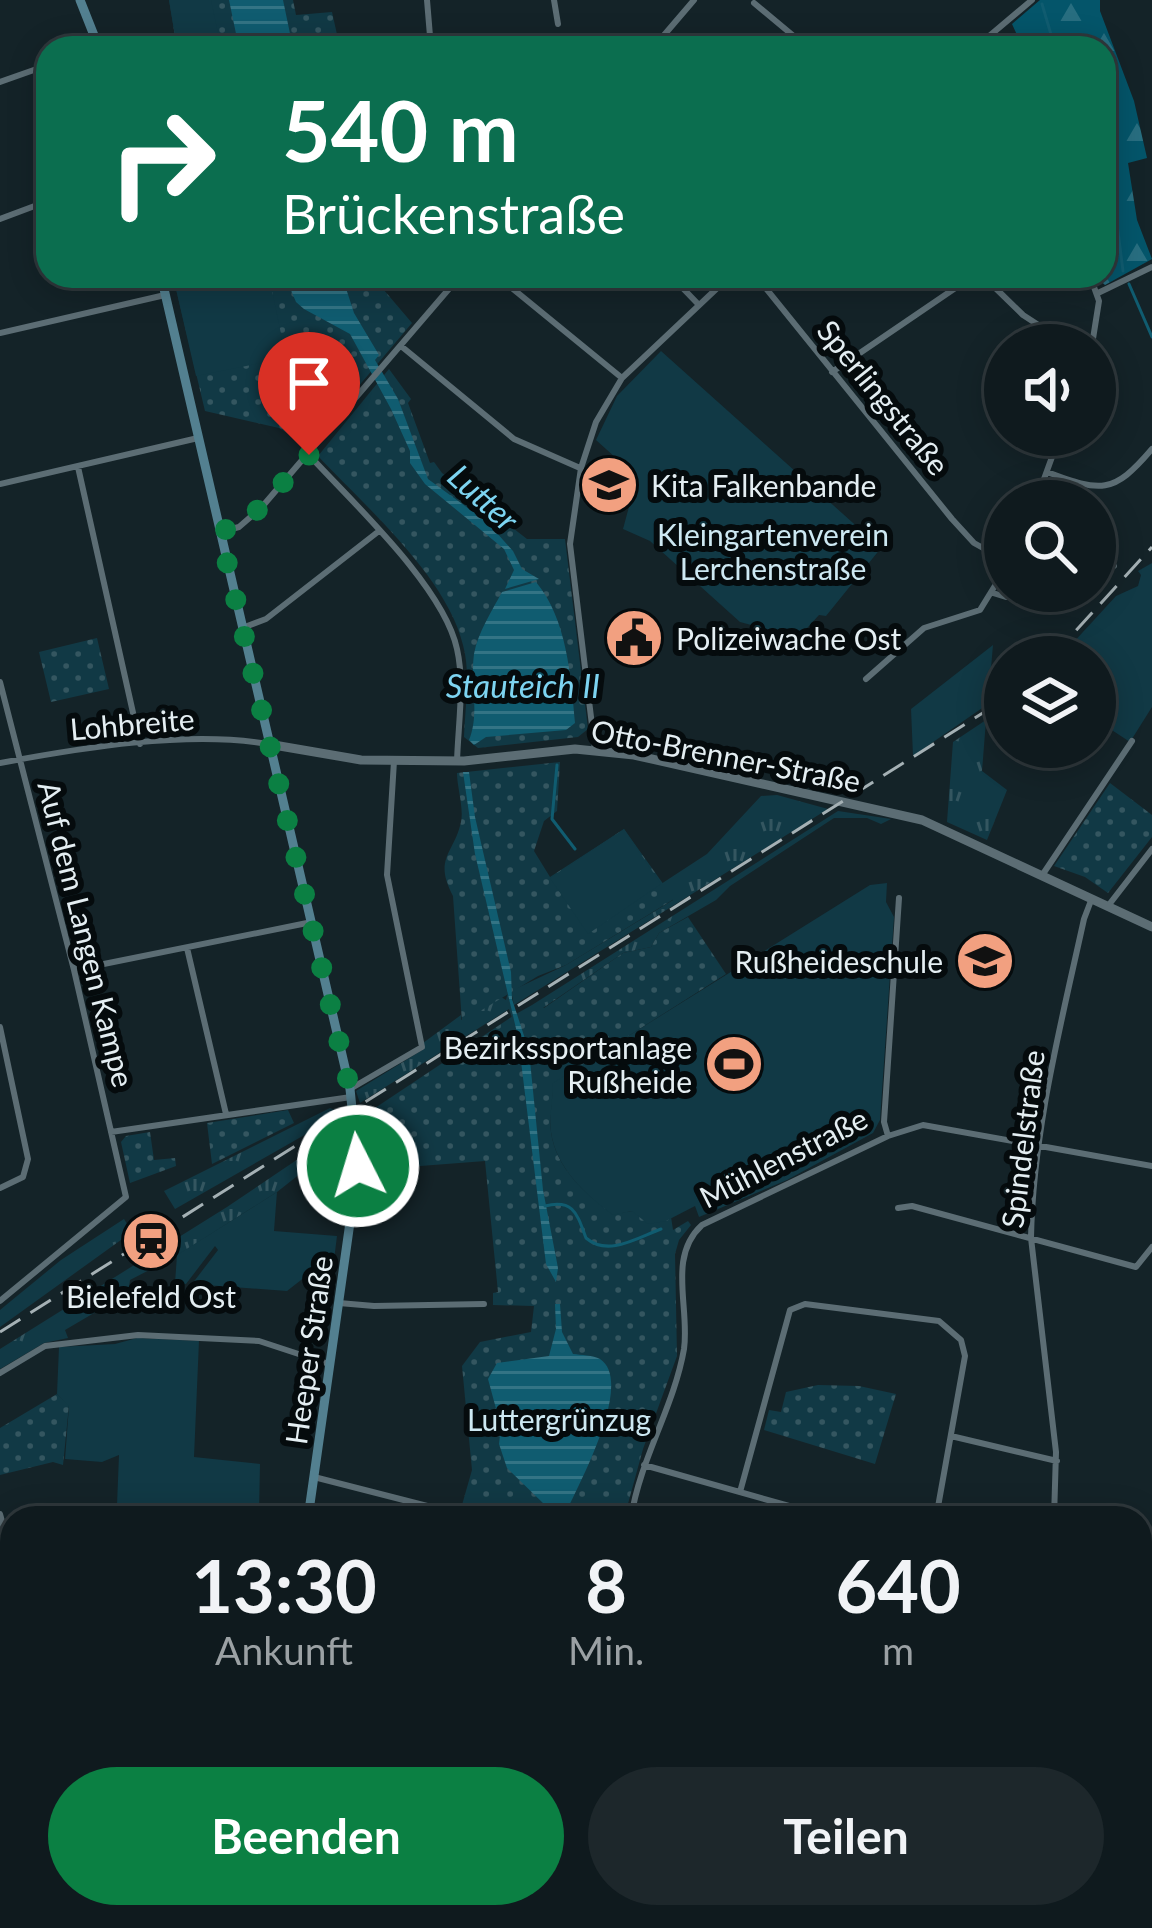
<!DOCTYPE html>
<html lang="de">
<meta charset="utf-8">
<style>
:root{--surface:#0f1a1e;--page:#1d272b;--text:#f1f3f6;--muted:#9ba1a4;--line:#2f383c;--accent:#0b8043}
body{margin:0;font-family:Lato,sans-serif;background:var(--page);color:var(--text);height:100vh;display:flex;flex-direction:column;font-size:45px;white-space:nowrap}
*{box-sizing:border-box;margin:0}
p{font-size:39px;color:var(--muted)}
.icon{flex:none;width:66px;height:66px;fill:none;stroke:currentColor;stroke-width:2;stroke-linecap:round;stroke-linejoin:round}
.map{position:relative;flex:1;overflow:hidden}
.panel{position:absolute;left:0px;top:1506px;width:1152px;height:423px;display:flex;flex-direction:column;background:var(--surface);border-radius:36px 36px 0 0;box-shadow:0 6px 30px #0003,0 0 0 3px var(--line)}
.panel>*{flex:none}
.top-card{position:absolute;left:36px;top:36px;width:1080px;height:252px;border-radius:36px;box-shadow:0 6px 30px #0003,0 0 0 3px var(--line);background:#0b6e4f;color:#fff;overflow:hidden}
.controls{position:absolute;left:984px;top:324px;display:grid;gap:24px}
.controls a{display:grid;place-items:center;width:132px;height:132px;border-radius:50%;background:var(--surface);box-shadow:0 6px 30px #0003,0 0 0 3px var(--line);font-size:60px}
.pin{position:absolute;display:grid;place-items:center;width:102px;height:102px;color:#fff;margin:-123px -51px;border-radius:50% 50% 50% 0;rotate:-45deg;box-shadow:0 0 12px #0007}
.pin .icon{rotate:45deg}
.me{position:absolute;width:132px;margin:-66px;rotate:355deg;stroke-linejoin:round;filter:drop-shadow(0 0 9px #0008)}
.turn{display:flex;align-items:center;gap:42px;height:252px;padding:0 48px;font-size:54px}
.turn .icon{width:156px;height:156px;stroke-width:2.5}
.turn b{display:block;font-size:84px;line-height:102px}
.eta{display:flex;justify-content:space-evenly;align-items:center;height:204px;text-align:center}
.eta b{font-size:72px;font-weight:700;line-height:84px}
.action{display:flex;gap:24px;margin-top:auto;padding:24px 48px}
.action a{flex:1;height:138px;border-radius:72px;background:var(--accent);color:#fff;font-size:48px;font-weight:700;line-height:138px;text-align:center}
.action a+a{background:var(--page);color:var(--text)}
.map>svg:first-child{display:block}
.grass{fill:url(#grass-tufts)}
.forest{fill:url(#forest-firs)}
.park{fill:url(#park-dots)}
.garden{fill:#113945}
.water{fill:url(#water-rules)}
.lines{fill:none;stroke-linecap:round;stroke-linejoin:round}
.stream{stroke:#105c70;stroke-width:3}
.minor{stroke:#5c6d74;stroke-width:6}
.tertiary{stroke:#5c6d74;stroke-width:9}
.secondary{stroke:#538090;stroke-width:9}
.rail{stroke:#a5b1b5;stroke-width:3;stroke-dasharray:24 12;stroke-linecap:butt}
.route{stroke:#0b8043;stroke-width:21;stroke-dasharray:0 37.8}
.labels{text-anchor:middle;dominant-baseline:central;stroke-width:12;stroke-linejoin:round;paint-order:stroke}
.street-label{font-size:30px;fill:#e4eef2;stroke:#050b0d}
.poi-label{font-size:30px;fill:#e4eef2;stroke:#050b0d;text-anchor:start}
.park-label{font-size:30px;fill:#cde8f2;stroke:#050b0d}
.water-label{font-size:33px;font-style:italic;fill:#7dd4f1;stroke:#050b0d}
</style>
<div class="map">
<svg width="1152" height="1928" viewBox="0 0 1152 1928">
<defs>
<pattern id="grass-tufts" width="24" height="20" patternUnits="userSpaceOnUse" patternTransform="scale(3)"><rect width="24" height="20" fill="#113945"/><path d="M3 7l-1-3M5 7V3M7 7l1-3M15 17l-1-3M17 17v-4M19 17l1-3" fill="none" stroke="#345660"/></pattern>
<pattern id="forest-firs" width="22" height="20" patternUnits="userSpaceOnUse" patternTransform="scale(3)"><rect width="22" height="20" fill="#04556a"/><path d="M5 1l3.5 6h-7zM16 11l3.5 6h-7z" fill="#286e80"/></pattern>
<pattern id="park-dots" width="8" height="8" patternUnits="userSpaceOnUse" patternTransform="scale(3)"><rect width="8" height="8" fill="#113945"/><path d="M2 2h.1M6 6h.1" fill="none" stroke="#345660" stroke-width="1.8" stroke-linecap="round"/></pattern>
<pattern id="water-rules" width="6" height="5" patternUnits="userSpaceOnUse" patternTransform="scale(3)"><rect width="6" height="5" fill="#105c70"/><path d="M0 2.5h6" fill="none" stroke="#337485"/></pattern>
</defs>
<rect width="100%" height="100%" fill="#142328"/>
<path class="grass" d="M 986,720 L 982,771 L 1007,790 L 987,840 L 947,822 L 953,742 Z
M 777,795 L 828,809 L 514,1005 L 511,991 L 566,965 L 673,900 L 661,884 L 707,854 L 761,796 Z
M 838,811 L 891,819 L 881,824 L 867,818 L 834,818 L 730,886 L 716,900 L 659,933 L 651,947 L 623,953 L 543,1008 L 533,1008 L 532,1005 Z
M 508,992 L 517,1032 L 509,1009 L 360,1103 L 356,1091 L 424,1049 L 423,1043 L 461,1015 L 461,1020 L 501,997 L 506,1000 Z
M 330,1108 L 343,1113 L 175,1209 L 164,1191 Z
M 347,1126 L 348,1162 L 315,1162 L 277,1192 L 178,1255 L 130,1280 L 128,1293 L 65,1330 L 68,1338 L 44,1343 L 0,1369 L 0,1349 L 227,1207 Z
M 124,1219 L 132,1232 L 0,1327 L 0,1310 L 61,1260 Z"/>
<path class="forest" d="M 1040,0 L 1100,0 L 1100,11 L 1134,101 L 1147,158 L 1128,163 L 1137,220 L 1152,259 L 1105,285 L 1096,277 L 1104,276 L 1108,270 L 1104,236 L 1110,228 L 1104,215 L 1104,48 L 1023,48 L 1012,24 Z"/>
<path class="park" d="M 169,0 L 293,0 L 296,15 L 332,12 L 340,48 L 177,48 Z
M 173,276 L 372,276 L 412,323 L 308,446 L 279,428 L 205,411 Z
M 389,369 L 411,399 L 408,403 L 430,463 L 434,462 L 442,473 L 527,539 L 565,539 L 588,729 L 578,737 L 478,748 L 464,737 C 465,707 471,674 463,645 C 447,577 365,506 318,456 Z
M 97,638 L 109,689 L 51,702 L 39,652 Z
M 560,762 L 557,811 L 544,821 L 534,851 L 550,877 L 624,829 L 674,899 L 566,965 L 538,976 L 462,1022 L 453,896 C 433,858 454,854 461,822 C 464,808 457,787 457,773 Z
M 1110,783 L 1152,815 L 1152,837 L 1108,893 L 1085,877 L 1054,866 Z
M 688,917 L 726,974 L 553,1084 C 554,1100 549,1116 551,1132 C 556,1168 585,1194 613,1214 L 632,1211 L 671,1217 L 673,1230 L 688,1221 L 691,1225 L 679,1240 L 675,1254 L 677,1356 L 643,1449 L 626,1511 C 585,1530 505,1517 462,1505 L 472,1470 L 462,1366 L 480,1342 L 531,1332 L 534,1306 L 493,1305 L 493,1293 L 498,1292 L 485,1161 L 368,1170 L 363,1116 L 516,1014 L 532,1005 L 544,1008 L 623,953 L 651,947 L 659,933 Z
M 288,1110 L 294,1123 L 212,1164 L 207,1123 Z
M 150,1132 L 154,1160 L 175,1158 L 176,1166 L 130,1183 L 121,1142 L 126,1136 Z
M 818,1385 L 859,1386 L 896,1394 L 875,1464 L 764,1430 L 769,1410 L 781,1412 L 786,1392 Z
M 57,1394 L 69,1405 L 63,1465 L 53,1462 L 0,1475 L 0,1428 Z"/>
<path class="garden" d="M 169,0 L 211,0 L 221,48 L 177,48 Z
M 173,276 L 269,276 L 286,358 L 196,376 Z
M 661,351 L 881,548 L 826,616 L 819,615 L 798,638 L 740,622 L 650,541 L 623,529 L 637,477 L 596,440 L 617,396 Z
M 1152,563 L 1152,707 L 1130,742 L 1095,719 L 1095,657 L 1060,657 L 1116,596 L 1138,586 L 1141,575 L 1138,571 Z
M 993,645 L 988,704 L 913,756 L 911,709 Z
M 624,829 L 661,884 L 588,934 L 550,878 Z
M 887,883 L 886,902 L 894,917 L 880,1120 L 873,1133 L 787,1180 L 699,1217 L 695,1206 L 666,1221 L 648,1224 L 632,1211 L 613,1215 C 585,1194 556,1168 551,1132 C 549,1115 553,1099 553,1083 L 870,885 Z
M 277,1192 L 274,1231 L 337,1236 L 334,1260 L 328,1259 L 287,1291 L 192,1284 L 218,1250 L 215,1246 L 186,1284 L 175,1283 L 177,1255 Z
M 137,1338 L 199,1341 L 194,1457 L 260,1464 L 259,1515 L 117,1505 L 119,1455 L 102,1462 L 65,1459 L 69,1406 L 57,1394 L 59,1347 L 115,1344 Z"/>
<path class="water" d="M 229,0 L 283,0 L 293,48 L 239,48 Z
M 285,276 L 342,276 L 354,313 L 379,355 L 375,360 L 398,399 L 428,479 L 487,522 L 513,551 L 522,569 L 539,579 L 505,589 L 514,570 L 504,549 L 425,484 L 410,463 L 410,451 L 391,409 L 350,334 L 304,309 L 296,302 Z
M 536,582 C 567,619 571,677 575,723 L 566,730 L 486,737 L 474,745 L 469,740 C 480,714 470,682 474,654 C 478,632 492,611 502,592 Z
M 463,772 L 469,772 L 475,817 L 511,972 L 512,999 L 529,1051 L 543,1190 L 558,1268 L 556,1282 L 546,1264 L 518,1037 L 475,854 Z
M 555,1304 L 560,1304 L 562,1332 L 573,1354 C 581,1355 593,1355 600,1359 C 634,1381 581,1480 568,1508 L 559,1512 L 557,1518 L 546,1518 L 545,1505 L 507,1468 L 499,1444 L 501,1427 L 488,1379 L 497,1363 L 549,1356 L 556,1329 Z"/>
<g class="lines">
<path class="stream" d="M 1042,4 L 1055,48
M 1104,174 L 1115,208 L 1123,271
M 1129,284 L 1152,337
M 557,765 L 552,819 L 575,849
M 545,1206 C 574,1199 577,1214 586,1238 C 608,1257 637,1238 661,1229"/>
<path class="minor" d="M 427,0 L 431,48
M 554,0 L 558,24
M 754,3 L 808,48
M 653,48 L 694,0
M 975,48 L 1032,0
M 0,82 L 48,65
M 0,219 L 48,201
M 497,276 L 622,378
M 671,276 L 699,305
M 756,276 L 952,519 L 974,543 L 992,553
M 983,276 L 1023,315 L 1069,345
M 1090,276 L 1099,301 L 1092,345
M 1098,293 L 1152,267
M 0,333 L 165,295
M 401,346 L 514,439 L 580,468
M 832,372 L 973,276
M 309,455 C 352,502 444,587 457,649 C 465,684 458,725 457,762
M 78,467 L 140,744
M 1047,472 C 1101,492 1113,495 1152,449
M 0,484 L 198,438
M 1036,501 L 1060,435
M 220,532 L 239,527 L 261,508 L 460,276
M 992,553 L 1005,550
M 1095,571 L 1114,566
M 993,593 L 1006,597 L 1028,591
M 242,628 L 266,619 L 379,531
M 866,679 L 924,628 L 980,610 L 996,584 L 992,553
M 0,682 L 74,970 L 126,1197 L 0,1301
M 595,750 L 570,544 L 581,468 L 596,422 L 622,378 L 730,276
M 0,763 C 80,748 188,730 268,744
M 1043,874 L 1132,741
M 1108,906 L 1152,849
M 187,948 L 226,1114
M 74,970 L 312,922
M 0,1027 L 28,1159 L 23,1177 L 0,1188
M 350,1089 L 422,1047 L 387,875 L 394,761
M 111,1132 L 351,1097
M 888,1136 L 884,1122 L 899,898
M 898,1208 L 912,1206 L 1136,1267 L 1152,1247
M 339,1303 L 374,1306 L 484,1304
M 0,1373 L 45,1346 L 138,1335 L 259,1341 L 329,1364
M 951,1436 L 1057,1461
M 644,1465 L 832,1518
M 314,1477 L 474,1518
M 740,1492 L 790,1310 L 805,1304 L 939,1321 L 961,1340 L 965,1356 L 936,1518
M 0,1514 C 19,1577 6,1641 0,1705
M 631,1518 C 640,1459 674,1407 684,1349 C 690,1307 667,1257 702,1225 L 888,1136 L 923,1125 L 1152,1166
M 1054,1518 L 1056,1452 L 1031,1238 C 1033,1131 1061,1024 1084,919 L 1092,898
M 1140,1563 L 1152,1565
M 1140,1812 L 1152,1818
M 1140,1898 L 1152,1878
M 427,1928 L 430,1917
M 701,1928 L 702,1917
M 977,1928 L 979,1917
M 1121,1928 L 1128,1917"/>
<path class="tertiary" d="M 268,744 L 361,760 L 464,761 L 575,749 L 634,755 L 922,820 L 1152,927
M 606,1917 L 625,1928
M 223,1928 L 224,1917"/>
<path class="secondary" d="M 80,0 L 99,48
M 161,276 L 350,1089 L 358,1166 L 308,1518
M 0,1766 L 12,1768"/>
<path class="rail" d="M 1052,657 L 1152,547
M 0,1332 L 1005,699"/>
</g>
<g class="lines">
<path class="route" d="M 309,455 L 249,519 L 220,532 L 350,1089 L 358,1166"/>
</g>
<defs>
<symbol id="school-disc" viewBox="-11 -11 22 22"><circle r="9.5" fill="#f2a080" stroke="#050b0d"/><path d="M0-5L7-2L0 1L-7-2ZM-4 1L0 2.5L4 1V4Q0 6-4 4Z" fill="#111"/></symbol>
<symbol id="civic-disc" viewBox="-11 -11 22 22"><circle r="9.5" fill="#f2a080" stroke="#050b0d"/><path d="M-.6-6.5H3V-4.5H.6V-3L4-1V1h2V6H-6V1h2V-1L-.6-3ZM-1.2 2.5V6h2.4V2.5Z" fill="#111"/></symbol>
<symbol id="stadium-disc" viewBox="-11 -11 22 22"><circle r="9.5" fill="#f2a080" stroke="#050b0d"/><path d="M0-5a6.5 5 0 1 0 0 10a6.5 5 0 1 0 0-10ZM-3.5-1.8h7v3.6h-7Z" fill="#111"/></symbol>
<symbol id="station-disc" viewBox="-11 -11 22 22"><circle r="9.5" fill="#f2a080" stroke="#050b0d"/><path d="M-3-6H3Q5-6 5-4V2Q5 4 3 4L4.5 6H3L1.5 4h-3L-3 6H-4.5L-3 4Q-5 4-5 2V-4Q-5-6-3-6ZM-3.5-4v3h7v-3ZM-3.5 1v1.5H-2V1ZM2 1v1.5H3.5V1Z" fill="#111"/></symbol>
</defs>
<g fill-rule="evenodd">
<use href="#school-disc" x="576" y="452" width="66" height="66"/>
<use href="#civic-disc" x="601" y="605" width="66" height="66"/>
<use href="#school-disc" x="952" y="928" width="66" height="66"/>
<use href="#stadium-disc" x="701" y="1031" width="66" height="66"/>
<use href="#station-disc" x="118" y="1208" width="66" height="66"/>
</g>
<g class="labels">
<g class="street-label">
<text transform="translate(884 397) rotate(51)">Sperlingstraße</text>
<text transform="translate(132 723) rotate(-5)">Lohbreite</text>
<text transform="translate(726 755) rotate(11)">Otto-Brenner-Straße</text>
<text transform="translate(87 934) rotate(76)">Auf dem Langen Kampe</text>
<text transform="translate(1022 1139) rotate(-83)">Spindelstraße</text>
<text transform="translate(783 1157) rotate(-27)">Mühlenstraße</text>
<text transform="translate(308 1350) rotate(-82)">Heeper Straße</text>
</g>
<g class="poi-label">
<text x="651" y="485">Kita Falkenbande</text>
<text x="676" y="638">Polizeiwache Ost</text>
<text x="943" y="961" text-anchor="end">Rußheideschule</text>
<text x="692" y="1047" text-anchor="end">Bezirkssportanlage<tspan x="692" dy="34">Rußheide</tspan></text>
<text x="151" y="1296" text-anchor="middle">Bielefeld Ost</text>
</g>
<g class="park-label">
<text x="773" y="534">Kleingartenverein<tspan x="773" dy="34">Lerchenstraße</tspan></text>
<text x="559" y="1419">Luttergrünzug</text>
</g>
<g class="water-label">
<text transform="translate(484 497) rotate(42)">Lutter</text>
<text x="523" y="685">Stauteich II</text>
</g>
</g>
</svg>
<div class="controls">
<a><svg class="icon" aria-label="sound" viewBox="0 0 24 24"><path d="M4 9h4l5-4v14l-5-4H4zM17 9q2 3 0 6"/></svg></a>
<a><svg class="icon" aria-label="search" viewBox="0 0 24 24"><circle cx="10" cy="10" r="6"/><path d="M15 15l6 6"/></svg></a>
<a><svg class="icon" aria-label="layers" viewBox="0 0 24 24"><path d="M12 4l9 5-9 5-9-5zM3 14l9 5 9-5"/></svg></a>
</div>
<div class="pin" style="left:309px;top:455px;background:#d93025"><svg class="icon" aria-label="arrive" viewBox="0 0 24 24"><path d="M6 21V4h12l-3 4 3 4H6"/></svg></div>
<svg class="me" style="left:358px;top:1166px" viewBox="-20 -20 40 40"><circle r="17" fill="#0b8043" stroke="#fff" stroke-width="3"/><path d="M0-11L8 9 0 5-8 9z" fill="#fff"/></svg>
<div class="top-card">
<div class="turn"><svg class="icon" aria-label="right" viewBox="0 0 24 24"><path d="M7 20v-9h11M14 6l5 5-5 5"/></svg><div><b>540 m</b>Brückenstraße</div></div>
</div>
<section class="panel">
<div class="eta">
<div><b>13:30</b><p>Ankunft</p></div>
<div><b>8</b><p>Min.</p></div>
<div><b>640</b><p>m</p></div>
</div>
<div class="action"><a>Beenden</a><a>Teilen</a></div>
</section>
</div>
